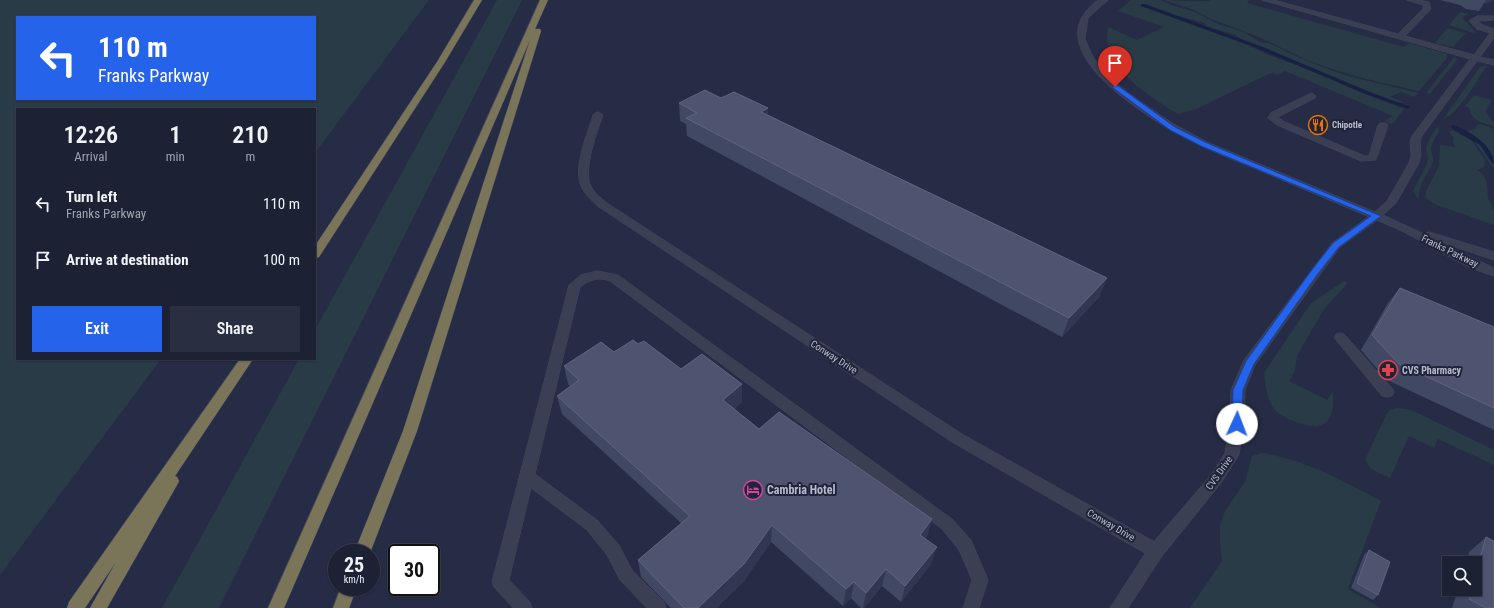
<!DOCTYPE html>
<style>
:root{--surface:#1c2134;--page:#292e40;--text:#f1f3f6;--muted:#a0a3ac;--line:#3a3e4f;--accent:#2563eb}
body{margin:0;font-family:"Roboto Condensed",sans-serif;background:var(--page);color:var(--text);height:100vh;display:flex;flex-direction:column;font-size:15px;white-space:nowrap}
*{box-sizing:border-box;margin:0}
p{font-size:13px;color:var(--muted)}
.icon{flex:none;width:22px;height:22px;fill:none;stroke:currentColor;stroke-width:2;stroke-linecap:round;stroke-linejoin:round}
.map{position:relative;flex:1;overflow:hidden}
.sheet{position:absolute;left:16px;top:108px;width:300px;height:252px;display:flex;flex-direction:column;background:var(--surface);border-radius:0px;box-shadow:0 1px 3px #0004,0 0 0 1px var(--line)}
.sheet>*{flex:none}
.hud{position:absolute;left:16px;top:16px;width:300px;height:84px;border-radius:0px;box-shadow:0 1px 3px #0004,0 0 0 1px var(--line);background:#2563eb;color:#fff;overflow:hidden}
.buttons{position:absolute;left:1442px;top:556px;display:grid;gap:8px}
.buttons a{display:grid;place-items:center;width:40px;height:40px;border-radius:0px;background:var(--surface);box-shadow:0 1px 3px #0004,0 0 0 1px var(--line);font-size:20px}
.speed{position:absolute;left:328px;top:544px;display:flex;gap:8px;font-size:20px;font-weight:700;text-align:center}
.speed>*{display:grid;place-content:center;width:52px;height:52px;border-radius:50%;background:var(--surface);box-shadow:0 1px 3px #0004,0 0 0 1px var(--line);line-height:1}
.speed small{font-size:10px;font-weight:400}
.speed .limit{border:2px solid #111;border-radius:6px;background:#fff;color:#111}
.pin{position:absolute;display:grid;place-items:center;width:34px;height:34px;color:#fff;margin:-41px -17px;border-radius:50% 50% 50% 0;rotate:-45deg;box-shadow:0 0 4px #0007}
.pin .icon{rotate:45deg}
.me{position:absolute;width:44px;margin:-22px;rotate:2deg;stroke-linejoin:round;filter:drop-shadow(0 0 3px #0008)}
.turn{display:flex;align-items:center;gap:14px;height:84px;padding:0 16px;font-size:18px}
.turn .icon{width:52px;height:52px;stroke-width:2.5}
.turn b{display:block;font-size:28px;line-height:34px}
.eta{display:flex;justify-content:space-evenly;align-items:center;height:68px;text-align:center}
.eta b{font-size:24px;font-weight:600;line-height:28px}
.cta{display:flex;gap:8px;margin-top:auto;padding:8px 16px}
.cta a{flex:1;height:46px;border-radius:0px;background:var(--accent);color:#fff;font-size:16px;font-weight:600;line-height:46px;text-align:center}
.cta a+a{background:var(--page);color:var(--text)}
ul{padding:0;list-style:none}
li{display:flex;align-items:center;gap:12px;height:56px;padding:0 16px}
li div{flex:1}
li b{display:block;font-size:15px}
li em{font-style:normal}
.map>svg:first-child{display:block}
.green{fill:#283b46;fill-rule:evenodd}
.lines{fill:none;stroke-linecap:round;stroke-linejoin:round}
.stream{fill:#182044;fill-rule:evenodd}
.service-casing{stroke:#41465b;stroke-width:1}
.minor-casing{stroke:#41465b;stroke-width:1}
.motorway-casing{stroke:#42475c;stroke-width:1}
.service{fill:#3b3f54;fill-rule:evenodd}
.minor{fill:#3b3f54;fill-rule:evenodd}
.motorway{fill:#7a7558;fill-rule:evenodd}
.wall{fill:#414863}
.shaded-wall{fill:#313752}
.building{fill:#4e546f;stroke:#5f647e}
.route{fill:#2563eb;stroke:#184099}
.labels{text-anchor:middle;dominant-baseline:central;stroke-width:4;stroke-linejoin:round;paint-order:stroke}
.far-poi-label{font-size:9px;font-weight:bold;fill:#b9bcce;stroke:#1f243a;text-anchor:start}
.street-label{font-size:10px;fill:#b9bcce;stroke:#1f243a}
.poi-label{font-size:10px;font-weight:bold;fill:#b9bcce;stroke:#1f243a;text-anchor:start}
.near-poi-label{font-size:12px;font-weight:bold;fill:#b9bcce;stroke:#1f243a;text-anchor:start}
</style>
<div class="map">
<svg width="1494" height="608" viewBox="0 0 1494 608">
<rect width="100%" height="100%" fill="#262c45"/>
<path class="green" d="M 0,0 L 429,0 L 315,153 L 315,109 L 17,109 L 17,359 L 161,359 L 0,575 ZM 17,17 L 315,17 L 315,99 L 17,99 Z
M 497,0 L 522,0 L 219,608 L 162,608 L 299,359 L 315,359 L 315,330 Z
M 1131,0 L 1161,0 L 1171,5 L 1195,12 L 1218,24 L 1244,32 L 1260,42 L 1269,43 L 1300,58 L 1344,75 L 1418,93 L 1414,97 L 1401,92 L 1390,97 L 1405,103 L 1396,102 L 1278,56 L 1242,40 L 1236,35 L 1206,26 L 1205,23 L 1165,13 L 1236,39 L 1266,54 L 1316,72 L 1360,92 L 1404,109 L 1392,125 L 1385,121 L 1393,116 L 1285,71 L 1277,75 L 1271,73 L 1196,109 L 1178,114 C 1150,97 1099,66 1108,27 L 1137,40 L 1164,27 L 1118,11 Z
M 1164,0 C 1175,0 1203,3 1211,0 L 1249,0 L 1247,3 L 1404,47 L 1409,43 L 1447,54 L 1447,58 L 1419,91 L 1362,78 L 1323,66 L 1307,60 L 1259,37 L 1211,19 L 1194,10 Z
M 1460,12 L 1468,14 L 1464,16 L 1463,19 L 1473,29 L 1476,34 L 1449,25 Z
M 1447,28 L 1466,33 L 1453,47 L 1435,43 Z
M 1454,57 L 1457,59 L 1456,61 L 1430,94 L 1426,93 Z
M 1483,66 L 1487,66 C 1479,77 1457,116 1444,118 L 1480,67 Z
M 1474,95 L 1492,100 L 1485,112 L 1494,122 L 1494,127 C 1482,122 1472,122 1469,108 L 1465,106 Z
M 1481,124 L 1494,129 L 1494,169 L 1467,131 L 1475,129 L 1477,125 Z
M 1437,127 L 1439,129 C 1438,136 1431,142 1431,149 C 1431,154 1434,157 1433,162 C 1429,173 1418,185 1419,197 L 1417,198 L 1413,191 L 1426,166 L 1428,159 L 1426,148 L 1428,142 Z
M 1453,130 L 1472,141 L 1485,160 L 1484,167 L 1477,170 L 1483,174 L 1487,183 L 1488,198 L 1494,209 L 1494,225 L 1434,204 L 1425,198 L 1426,191 L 1439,166 L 1440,145 L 1455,147 L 1453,142 L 1454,138 L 1449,132 Z
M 1344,281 L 1348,283 L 1324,309 L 1297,356 L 1295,371 L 1289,381 L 1327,400 L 1333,391 C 1335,421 1326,433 1296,422 C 1288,419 1280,416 1274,409 C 1267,400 1265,385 1264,373 L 1311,303 Z
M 1397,408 L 1407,409 L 1418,413 L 1494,450 L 1494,465 L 1438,439 L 1434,448 L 1409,436 L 1390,478 L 1371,469 L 1365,460 L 1386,415 L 1390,410 Z
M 1261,453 C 1304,459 1343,481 1381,501 L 1348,589 L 1381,608 L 1190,608 L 1222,561 L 1220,542 L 1220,525 L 1225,511 L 1245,482 L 1252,456 Z"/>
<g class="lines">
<path class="stream" d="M 1141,4 L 1145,4 L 1263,47 L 1372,93 L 1411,107 L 1408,109 L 1406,108 L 1368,95 L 1259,49 L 1141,6 Z
M 1453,125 C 1469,130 1494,146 1494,164 L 1492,163 L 1480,145 L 1451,128 L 1451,126 Z"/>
<defs>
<path id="service" d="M 1098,0 L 1108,0 L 1088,18 L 1085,39 L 1093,57 L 1107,75 L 1127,92 L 1172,123 L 1207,142 L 1375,212 L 1387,201 L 1409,163 L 1411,155 L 1410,142 L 1412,136 L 1470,59 L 1262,0 L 1274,0 L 1398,34 L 1423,9 L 1423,5 L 1407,0 L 1419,0 L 1429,2 L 1431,9 L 1405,36 L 1474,55 L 1490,33 L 1477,29 L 1469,21 L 1477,16 L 1494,16 L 1494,20 L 1478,21 L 1483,25 L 1494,29 L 1494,38 L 1480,57 L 1494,60 L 1494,65 L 1477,61 L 1422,136 L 1420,142 L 1421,155 L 1419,163 L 1396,203 L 1383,215 L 1424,234 L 1429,232 L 1433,233 L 1494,252 L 1494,260 L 1437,241 L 1494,268 L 1494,276 C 1458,266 1427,242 1393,227 C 1350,209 1306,190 1263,172 C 1237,161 1210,151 1185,138 C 1147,117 1031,48 1098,0 Z
M 1312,93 L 1316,96 L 1315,98 L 1278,117 L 1283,121 L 1365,156 L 1369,156 L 1378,125 L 1380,123 L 1386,123 L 1388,125 L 1376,160 L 1361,161 L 1277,125 L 1268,118 L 1271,113 Z
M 598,112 L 603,115 C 597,132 584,167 590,184 C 593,192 601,198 607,203 L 962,434 L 1162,546 L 1164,551 L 1162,556 L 1156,558 L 1150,556 L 952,442 L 599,207 C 592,201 583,193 580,183 C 574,165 588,132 593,115 Z
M 598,271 L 618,275 L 952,519 L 971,540 L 988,580 L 979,608 L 963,608 L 972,580 L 959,550 L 942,529 L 610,281 C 598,277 591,279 580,287 L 535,474 L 597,520 L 619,545 L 632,570 L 664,602 L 666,608 L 647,608 L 620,580 L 607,555 L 587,530 L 531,488 L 509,580 L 530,602 L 532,608 L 513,608 L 494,587 L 492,582 L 569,285 L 581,275 Z
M 1340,333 L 1344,334 L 1392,388 L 1394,392 L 1392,396 L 1387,397 L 1382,396 L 1336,340 L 1334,337 L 1336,334 Z"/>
<path id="minor" d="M 1376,213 L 1381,216 L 1380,218 L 1340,247 L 1255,365 L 1245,390 L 1244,424 L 1239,454 L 1237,458 L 1221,483 L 1162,556 L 1128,608 L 1110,608 L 1150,546 L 1211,475 L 1225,453 L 1230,424 L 1231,390 L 1244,360 L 1332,243 L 1372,214 Z"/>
<path id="motorway" d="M 474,0 L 482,0 L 445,62 L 319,257 L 315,258 L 315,246 L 437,62 Z
M 540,0 L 548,0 L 535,29 L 540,29 L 541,31 L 417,431 L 370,553 L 354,553 L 403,431 L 530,40 L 284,608 L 268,608 Z
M 240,359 L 253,359 L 175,476 L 177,477 L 179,481 L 177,485 L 107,608 L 90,608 L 116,562 L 85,608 L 67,608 L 69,602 Z
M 341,587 L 357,587 L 349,608 L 333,608 Z"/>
</defs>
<use href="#service" class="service-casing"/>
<use href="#minor" class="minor-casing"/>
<use href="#motorway" class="motorway-casing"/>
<use href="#service" class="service"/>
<use href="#minor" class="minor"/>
<use href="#motorway" class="motorway"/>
</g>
<path class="wall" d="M 1440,0 L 1493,0 L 1491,2 L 1484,3 L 1479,11 L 1466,9 L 1460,5 Z
M 721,98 L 768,108 L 768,115 L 1107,278 L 1099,297 L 1062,337 L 687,136 L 686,124 L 680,121 L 679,103 Z
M 1400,288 L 1494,327 L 1494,430 L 1387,380 L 1361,350 L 1388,303 Z
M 638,344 L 681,369 L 742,402 L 734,409 L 759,429 L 932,519 L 927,536 L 925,539 L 931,564 L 901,602 L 882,586 L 864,608 L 861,608 L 851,598 L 843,606 L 771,542 L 744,581 L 716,608 L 671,608 L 641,577 L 638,560 L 681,523 L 562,414 L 557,396 L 571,387 L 568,384 L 564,366 Z
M 1486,537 L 1494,608 L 1452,608 L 1458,589 L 1475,589 L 1475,563 L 1466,563 L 1469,552 Z
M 1369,550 L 1378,595 L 1373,600 L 1351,588 L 1364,555 Z"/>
<path class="shaded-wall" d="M 1486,0 L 1493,0 L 1491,2 L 1484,3 Z
M 768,108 L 768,126 L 761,112 Z
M 1107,278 L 1099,297 L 1062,337 L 1069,318 Z
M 742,384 L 742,402 L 723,418 L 723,400 Z
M 932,519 L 927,536 L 915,552 L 920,535 Z
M 772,525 L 771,542 L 744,581 L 716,608 L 698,608 Z
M 937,547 L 931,564 L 901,602 L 905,586 Z
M 886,569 L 882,586 L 864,608 L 863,608 L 866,593 Z
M 854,582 L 851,598 L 843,606 L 846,589 Z"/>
<path class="building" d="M 705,90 L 721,98 L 734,92 L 768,108 L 761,112 L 1107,278 L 1069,318 L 686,118 L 697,113 L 679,103 Z
M 1400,288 L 1494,327 L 1494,408 L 1399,364 L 1372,335 Z
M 633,340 L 638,344 L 644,341 L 681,369 L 702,354 L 742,384 L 723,400 L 759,429 L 779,412 L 932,519 L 920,535 L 937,547 L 905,586 L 886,569 L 866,593 L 854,582 L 846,589 L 772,525 L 744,564 L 698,608 L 684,608 L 638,560 L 690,516 L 557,396 L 579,380 L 564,366 L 601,342 L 614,352 Z
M 1486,537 L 1494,541 L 1494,608 L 1486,608 L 1469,599 L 1471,589 L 1475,589 L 1475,576 Z
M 1369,550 L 1390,562 L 1378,595 L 1357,583 Z"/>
<path class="route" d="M 1113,85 L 1117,85 L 1175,127 L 1207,143 L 1381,216 L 1339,247 L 1317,275 L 1254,364 L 1243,390 L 1242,424 L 1241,427 L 1237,428 L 1233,427 L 1232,424 L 1233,390 L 1246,361 L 1311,271 L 1333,243 L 1371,216 L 1201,146 L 1170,130 L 1113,88 Z"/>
<defs>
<symbol id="restaurant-ring" viewBox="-11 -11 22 22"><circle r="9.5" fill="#1f243a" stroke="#e8710a" stroke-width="1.5"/><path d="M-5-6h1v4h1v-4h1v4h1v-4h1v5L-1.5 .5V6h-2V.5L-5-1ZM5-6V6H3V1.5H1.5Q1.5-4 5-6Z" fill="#e8710a"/></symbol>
<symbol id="pharmacy-ring" viewBox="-11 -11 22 22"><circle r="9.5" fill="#1f243a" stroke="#e0444e" stroke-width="1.5"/><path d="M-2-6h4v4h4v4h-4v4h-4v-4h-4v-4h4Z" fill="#e0444e"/></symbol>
<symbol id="hotel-ring" viewBox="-11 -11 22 22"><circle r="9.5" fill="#1f243a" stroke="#d1479c" stroke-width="1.5"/><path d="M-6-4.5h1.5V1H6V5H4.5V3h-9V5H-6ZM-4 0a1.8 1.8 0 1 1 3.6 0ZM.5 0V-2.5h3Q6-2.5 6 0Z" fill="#d1479c"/></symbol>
</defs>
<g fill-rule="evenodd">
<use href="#restaurant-ring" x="1307" y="114" width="22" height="22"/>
<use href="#pharmacy-ring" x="1377" y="359" width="22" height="22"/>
<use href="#hotel-ring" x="742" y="479" width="22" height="22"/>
</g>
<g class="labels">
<g class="far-poi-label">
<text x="1332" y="125">Chipotle</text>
</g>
<g class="street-label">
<text transform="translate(1450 251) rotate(26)">Franks Parkway</text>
<text transform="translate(834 357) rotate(33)">Conway Drive</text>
<text transform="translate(1219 473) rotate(-55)">CVS Drive</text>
<text transform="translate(1111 525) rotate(30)">Conway Drive</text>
</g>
<g class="poi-label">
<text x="1402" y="370">CVS Pharmacy</text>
</g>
<g class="near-poi-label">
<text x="767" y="490">Cambria Hotel</text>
</g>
</g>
</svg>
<div class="buttons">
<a><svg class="icon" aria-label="search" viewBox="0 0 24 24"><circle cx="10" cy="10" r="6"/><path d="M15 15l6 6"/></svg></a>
</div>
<div class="speed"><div>25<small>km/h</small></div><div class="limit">30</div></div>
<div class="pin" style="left:1115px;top:87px;background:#d93025"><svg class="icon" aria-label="arrive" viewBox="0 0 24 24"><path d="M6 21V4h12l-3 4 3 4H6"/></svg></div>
<svg class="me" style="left:1237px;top:424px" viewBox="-20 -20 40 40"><circle r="19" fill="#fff"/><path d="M0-13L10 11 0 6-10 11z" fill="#2563eb"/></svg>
<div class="hud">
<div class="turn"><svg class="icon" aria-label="left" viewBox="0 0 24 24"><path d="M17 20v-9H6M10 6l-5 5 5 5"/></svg><div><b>110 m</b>Franks Parkway</div></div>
</div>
<section class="sheet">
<div class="eta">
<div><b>12:26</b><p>Arrival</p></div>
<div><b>1</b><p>min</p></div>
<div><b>210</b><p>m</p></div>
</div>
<ul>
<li><svg class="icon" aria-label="left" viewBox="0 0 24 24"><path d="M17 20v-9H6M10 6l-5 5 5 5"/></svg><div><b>Turn left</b><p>Franks Parkway</p></div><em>110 m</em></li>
<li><svg class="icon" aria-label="arrive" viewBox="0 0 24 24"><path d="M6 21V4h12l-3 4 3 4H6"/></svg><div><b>Arrive at destination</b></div><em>100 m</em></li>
</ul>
<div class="cta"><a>Exit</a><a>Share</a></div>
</section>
</div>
